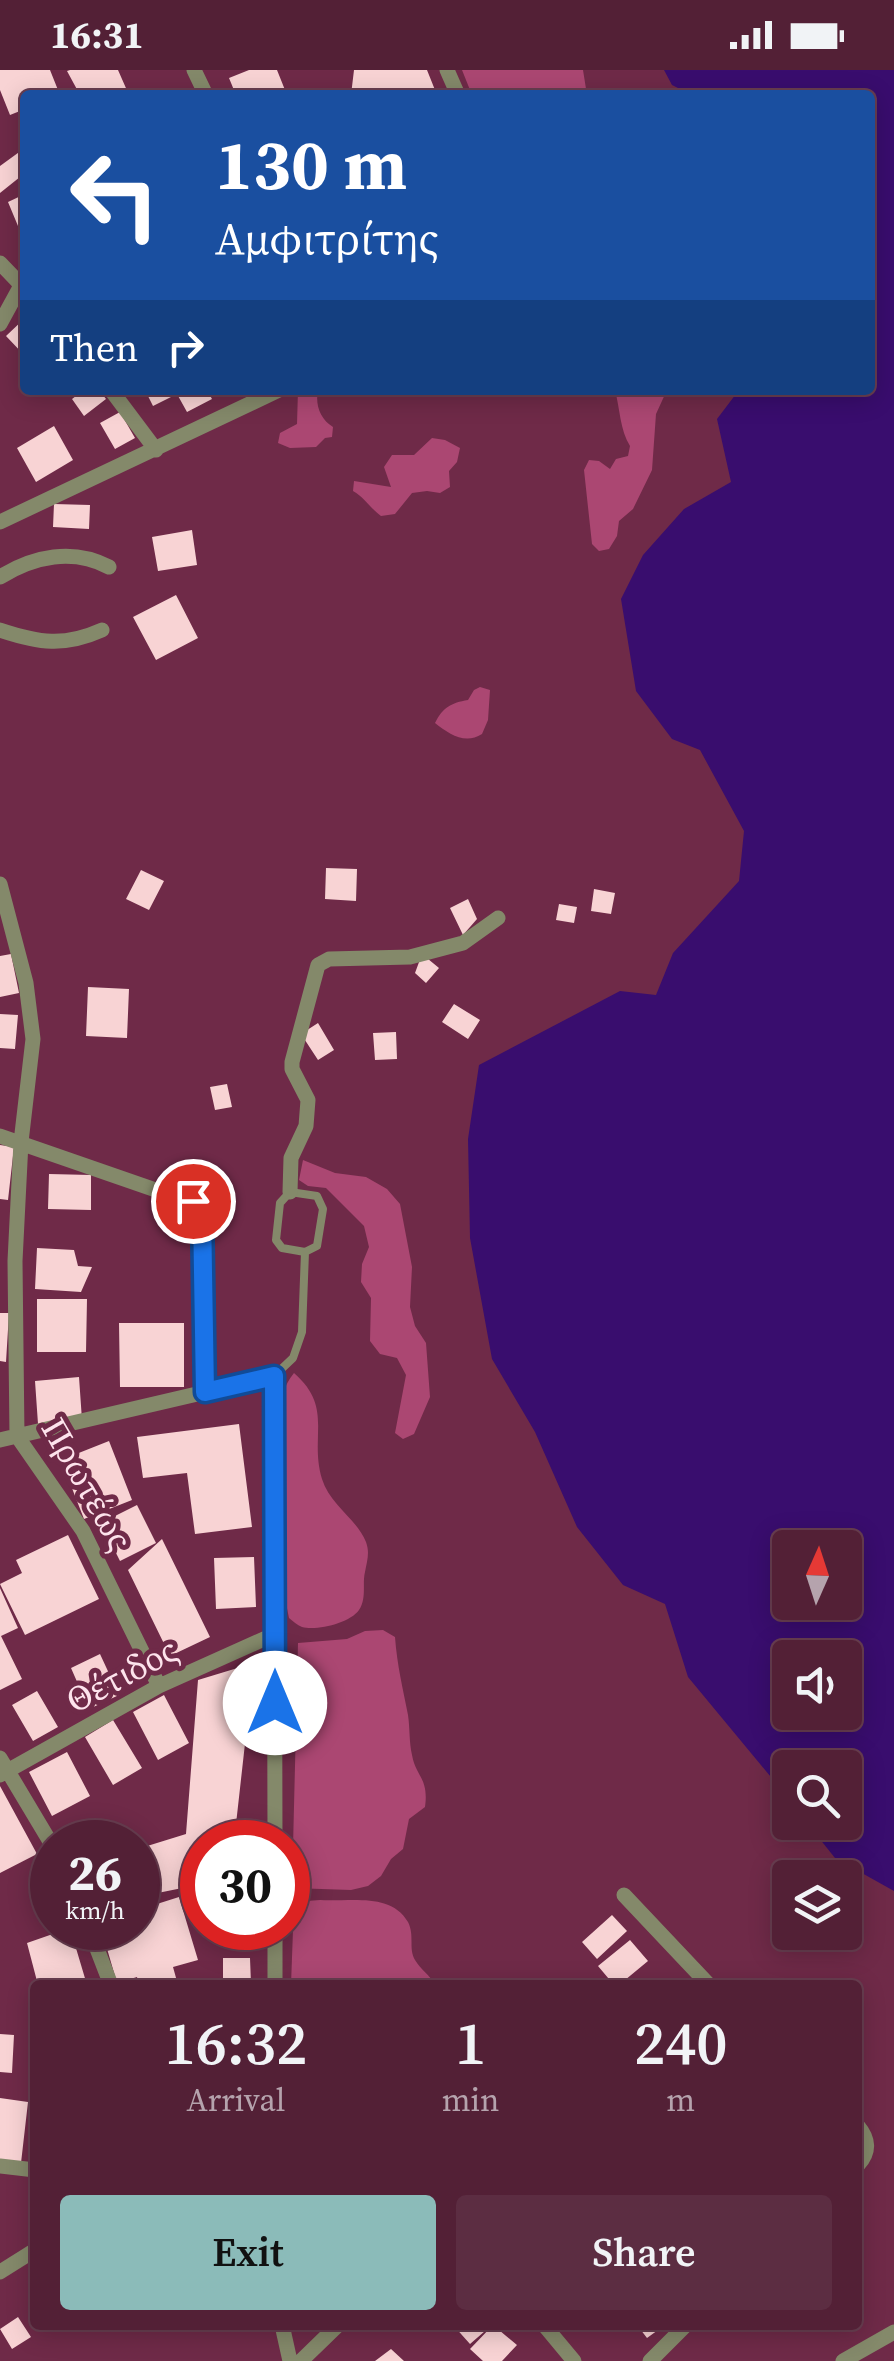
<!DOCTYPE html>
<meta charset="utf-8">
<style>
:root{--surface:#532036;--page:#5c2d42;--text:#f1f3f6;--muted:#b5a3ad;--line:#693e51;--accent:#8bbbb9}
body{margin:0;font-family:"Source Serif 4",serif;background:var(--page);color:var(--text);height:100vh;display:flex;flex-direction:column;font-size:38px;white-space:nowrap}
*{box-sizing:border-box;margin:0}
p{font-size:32px;color:var(--muted)}
.icon{flex:none;width:55px;height:55px;fill:none;stroke:currentColor;stroke-width:2;stroke-linecap:round;stroke-linejoin:round}
.map{position:relative;flex:1;overflow:hidden}
.panel{position:absolute;left:30px;top:1910px;width:832px;height:350px;display:flex;flex-direction:column;background:var(--surface);border-radius:10px;box-shadow:0 5px 25px #0003,0 0 0 2px var(--line)}
.panel>*{flex:none}
.top-card{position:absolute;left:20px;top:20px;width:855px;height:305px;border-radius:10px;box-shadow:0 5px 25px #0003,0 0 0 2px var(--line);background:#1a4fa0;color:#fff;overflow:hidden}
.needle{width:65px;rotate:3deg}
.buttons{position:absolute;left:772px;top:1460px;display:grid;gap:20px}
.buttons a{display:grid;place-items:center;width:90px;height:90px;border-radius:10px;background:var(--surface);box-shadow:0 5px 25px #0003,0 0 0 2px var(--line);font-size:50px}
.speed{position:absolute;left:30px;top:1750px;display:flex;gap:20px;font-size:50px;font-weight:700;text-align:center}
.speed>*{display:grid;place-content:center;width:130px;height:130px;border-radius:50%;background:var(--surface);box-shadow:0 5px 25px #0003,0 0 0 2px var(--line);line-height:1}
.speed small{font-size:25px;font-weight:400}
.speed .limit{border:15px solid #d22;background:#fff;color:#111}
.pin{position:absolute;display:grid;place-items:center;width:85px;height:85px;color:#fff;margin:-42px;border:5px solid #fff;border-radius:50%;box-shadow:0 2px 10px #0007}
.me{position:absolute;width:110px;margin:-55px;rotate:0deg;stroke-linejoin:round;filter:drop-shadow(0 0 8px #0008)}
.turn{display:flex;align-items:center;gap:35px;height:210px;padding:0 30px;font-size:45px}
.turn .icon{width:130px;height:130px;stroke-width:2.5}
.turn b{display:block;font-size:70px;line-height:85px}
.then{display:flex;align-items:center;height:95px;padding:0 30px;background:#0003;gap:20px;font-size:38px}
.eta{display:flex;justify-content:space-evenly;align-items:center;height:170px;text-align:center}
.eta b{font-size:60px;font-weight:600;line-height:70px}
.cta{display:flex;gap:20px;margin-top:auto;padding:20px 30px}
.cta a{flex:1;height:115px;border-radius:10px;background:var(--accent);color:#111;font-size:40px;font-weight:600;line-height:115px;text-align:center}
.cta a+a{background:var(--page);color:var(--text)}
.status{display:flex;justify-content:space-between;align-items:center;height:70px;padding:0 50px;background:var(--surface);direction:ltr}
.status svg{height:28px;fill:currentColor}
.map>svg:first-child{display:block}
.green{fill:#ab4772}
.water{fill:#390d6e;fill-rule:evenodd}
.building{fill:#f8d3d4}
.lines{fill:none;stroke-linecap:round;stroke-linejoin:round}
.lane{stroke:#84896a;stroke-width:8}
.street{stroke:#84896a;stroke-width:15}
.route-casing{stroke:#114b97;stroke-width:25}
.route{stroke:#1a73e8;stroke-width:18}
.labels{text-anchor:middle;dominant-baseline:central;stroke-width:10;stroke-linejoin:round;paint-order:stroke}
.street-label{font-size:35px;fill:#fde3ec;stroke:#6f2a48}
</style>
<div class="status"><b>16:31</b><svg viewBox="0 0 49 12"><path d="M0 12V9h3v3zM5 12V6h3v6zM10 12V3h3v9zM15 12V0h3v12zM26 1h20v11H26zM47 4h2v5h-2z"/></svg></div>
<div class="map">
<svg width="894" height="2291" viewBox="0 0 894 2291">
<rect width="100%" height="100%" fill="#6f2a48"/>
<path class="green" d="M 462,0 L 583,0 L 587,25 L 472,25 Z
M 298,320 L 318,320 C 315,335 320,349 333,357 L 332,367 L 325,368 L 316,377 L 290,378 L 278,373 L 280,363 L 297,354 Z
M 615,320 L 667,320 L 656,344 L 652,400 L 633,439 L 619,451 L 617,466 L 609,479 L 599,481 L 592,474 L 584,400 L 589,390 L 599,391 L 610,399 L 616,389 L 628,386 L 630,376 C 620,360 620,339 615,320 Z
M 432,368 L 445,370 L 460,378 L 457,392 L 449,401 L 450,417 L 440,423 L 427,421 L 412,423 L 395,444 L 381,446 C 370,438 365,428 353,421 L 354,411 L 391,417 L 384,397 L 392,385 L 414,385 Z
M 480,617 L 490,620 L 488,650 L 482,664 C 465,675 449,664 435,653 C 443,637 451,633 468,630 L 474,620 Z
M 303,1090 L 335,1103 L 366,1107 L 387,1119 L 400,1134 L 412,1197 L 410,1237 L 415,1256 L 426,1273 L 430,1327 L 414,1364 L 403,1369 L 395,1363 L 406,1305 L 397,1288 L 380,1284 L 370,1271 L 371,1228 L 361,1212 L 362,1194 L 369,1177 L 364,1156 L 326,1118 L 308,1116 L 299,1110 Z
M 294,1303 C 334,1338 309,1365 322,1409 C 330,1435 357,1449 366,1472 C 370,1483 367,1491 365,1502 C 362,1514 367,1528 359,1540 C 350,1553 317,1561 302,1557 C 297,1555 293,1551 289,1548 L 283,1519 L 280,1347 C 281,1330 283,1316 294,1303 Z
M 383,1560 L 395,1567 C 397,1595 403,1619 408,1645 C 410,1658 409,1672 412,1685 C 416,1707 429,1708 425,1737 L 409,1749 L 403,1779 L 391,1789 L 381,1806 L 368,1816 L 351,1820 L 292,1818 L 298,1573 L 347,1569 L 365,1561 Z
M 320,1830 C 349,1832 391,1822 408,1852 C 415,1866 408,1878 415,1890 C 421,1900 430,1905 435,1915 L 291,1915 L 294,1832 Z"/>
<path class="water" d="M 664,0 L 894,0 L 894,1821 L 835,1788 L 807,1753 L 845,1752 L 845,1698 L 790,1698 L 790,1730 L 688,1607 L 665,1534 L 623,1515 L 577,1457 L 535,1362 L 492,1289 L 470,1168 L 468,1069 L 479,995 L 620,921 L 656,925 L 673,883 L 739,811 L 744,761 L 700,680 L 672,669 L 636,621 L 621,529 L 643,485 L 684,439 L 731,412 L 717,349 L 739,320 L 870,320 L 870,25 L 692,25 L 672,15 ZM 790,1478 L 845,1478 L 845,1532 L 790,1532 ZM 790,1588 L 845,1588 L 845,1642 L 790,1642 Z"/>
<path class="building" d="M 0,0 L 50,0 L 60,25 L 25,25 L 25,39 L 10,45 L 0,20 Z
M 70,0 L 118,0 L 129,25 L 80,25 L 67,1 Z
M 249,0 L 277,0 L 287,25 L 236,25 L 229,8 Z
M 354,0 L 427,0 L 437,25 L 351,25 Z
M 22,80 L 25,84 L 25,103 L 0,123 L 0,96 Z
M 25,124 L 25,153 L 18,156 L 8,132 Z
M 25,248 L 25,286 L 6,266 Z
M 84,320 L 99,320 L 106,329 L 84,346 L 72,329 Z
M 145,320 L 207,320 L 212,329 L 187,342 L 177,324 L 153,336 Z
M 120,342 L 135,368 L 115,379 L 100,353 Z
M 54,356 L 73,390 L 36,412 L 17,378 Z
M 54,434 L 90,435 L 89,459 L 53,457 Z
M 192,460 L 197,495 L 158,501 L 152,467 Z
M 176,525 L 198,568 L 156,590 L 133,547 Z
M 326,798 L 357,799 L 356,831 L 325,829 Z
M 141,800 L 164,811 L 149,840 L 126,829 Z
M 594,819 L 615,823 L 611,844 L 591,841 Z
M 468,829 L 477,849 L 463,865 L 450,838 Z
M 559,834 L 577,837 L 574,853 L 556,850 Z
M 11,884 L 19,923 L 0,927 L 0,886 Z
M 422,884 L 439,898 L 426,913 L 415,903 Z
M 88,917 L 129,919 L 127,968 L 86,966 Z
M 454,934 L 480,950 L 468,969 L 442,952 Z
M 0,944 L 18,945 L 15,979 L 0,978 Z
M 318,953 L 334,980 L 318,990 L 301,964 Z
M 396,962 L 397,989 L 375,990 L 373,963 Z
M 227,1014 L 232,1037 L 215,1040 L 210,1017 Z
M 0,1075 L 14,1077 L 8,1130 L 0,1129 Z
M 49,1104 L 91,1105 L 91,1140 L 48,1139 Z
M 37,1178 L 74,1180 L 78,1196 L 92,1197 L 81,1222 L 35,1219 Z
M 37,1229 L 87,1229 L 86,1282 L 37,1282 Z
M 0,1243 L 9,1243 L 6,1292 L 0,1291 Z
M 119,1253 L 184,1253 L 184,1317 L 120,1317 Z
M 79,1307 L 82,1350 L 38,1354 L 35,1311 Z
M 239,1354 L 252,1457 L 195,1464 L 187,1403 L 143,1408 L 137,1367 Z
M 109,1371 L 132,1430 L 84,1449 L 61,1390 Z
M 137,1435 L 156,1473 L 120,1491 L 101,1453 Z
M 68,1465 L 99,1529 L 25,1565 L 0,1514 L 22,1503 L 16,1490 Z
M 162,1469 L 210,1567 L 170,1586 L 128,1500 Z
M 254,1487 L 256,1537 L 216,1539 L 214,1488 Z
M 0,1518 L 18,1558 L 1,1566 L 22,1609 L 0,1620 Z
M 100,1584 L 119,1625 L 89,1639 L 71,1598 Z
M 254,1593 L 234,1772 L 202,1772 L 202,1814 L 138,1827 L 138,1787 L 144,1777 L 186,1764 L 198,1610 Z
M 37,1621 L 58,1657 L 33,1671 L 12,1635 Z
M 164,1625 L 189,1673 L 158,1690 L 133,1642 Z
M 113,1650 L 142,1698 L 113,1715 L 85,1667 Z
M 67,1682 L 90,1726 L 52,1746 L 29,1702 Z
M 0,1716 L 37,1784 L 0,1803 Z
M 179,1827 L 198,1890 L 173,1897 L 178,1915 L 139,1915 L 137,1907 L 117,1913 L 101,1858 L 138,1858 L 138,1840 Z
M 612,1845 L 627,1861 L 597,1889 L 582,1872 Z
M 70,1858 L 87,1915 L 38,1915 L 27,1873 Z
M 212,1858 L 250,1858 L 251,1872 L 212,1872 Z
M 630,1870 L 648,1891 L 619,1915 L 614,1915 L 598,1896 Z
M 223,1888 L 250,1888 L 251,1914 L 223,1914 Z
M 0,1964 L 14,1965 L 12,2003 L 0,2002 Z
M 0,2028 L 28,2032 L 21,2093 L 0,2090 Z
M 18,2247 L 31,2267 L 12,2279 L 0,2259 Z
M 453,2255 L 492,2255 L 470,2274 Z
M 493,2255 L 517,2275 L 502,2291 L 483,2291 L 470,2279 Z
M 637,2255 L 665,2255 L 647,2268 Z
M 391,2279 L 404,2291 L 375,2291 Z"/>
<g class="lines">
<path class="lane" d="M 274,1306 L 293,1288 L 302,1262 L 305,1182 L 317,1176 L 323,1139 L 317,1126 L 290,1122 L 280,1133 L 276,1170 L 282,1178 L 305,1182"/>
<path class="street" d="M 194,0 L 206,25
M 447,0 L 458,25
M 0,193 L 25,219
M 0,254 L 25,208
M 111,320 L 156,380
M 0,452 L 279,320
M 0,507 C 34,486 73,478 109,497
M 0,560 C 39,573 64,577 102,560
M 0,814 L 26,913 L 33,969 L 21,1072 L 15,1191 L 17,1366 L 83,1461 L 159,1616
M 0,1066 L 199,1135 L 205,1322
M 290,1122 L 291,1088 L 306,1056 L 308,1030 L 292,999 L 292,992 L 318,895 L 329,889 L 410,887 L 463,873 L 498,848
M 0,1370 L 274,1306 L 275,1772
M 0,1688 L 52,1775
M 0,1705 L 159,1616 L 275,1564
M 624,1825 L 709,1915
M 89,1858 L 111,1915
M 275,1858 L 275,1915
M 858,2056 C 869,2069 870,2082 858,2095
M 0,2096 L 35,2100
M 0,2202 L 35,2180
M 282,2255 L 290,2291
M 544,2255 L 574,2291
M 301,2291 L 338,2255
M 650,2291 L 686,2255
M 843,2291 L 894,2262"/>
</g>
<g class="lines">
<defs>
<path id="route" d="M 193,1131 L 202,1142 L 205,1322 L 274,1306 L 275,1633"/>
</defs>
<use href="#route" class="route-casing"/>
<use href="#route" class="route"/>
</g>
<g class="labels">
<g class="street-label">
<text transform="translate(87 1414) rotate(60)">Πρωτέως</text>
<text transform="translate(122 1605) rotate(-28)">Θέτιδος</text>
</g>
</g>
</svg>
<div class="buttons">
<a><svg class="needle" viewBox="-14 -14 28 28"><path d="M0-13l5 13h-10z" fill="#e53935"/><path d="M0 13l5-13h-10z" fill="#b5a3ad"/></svg></a>
<a><svg class="icon" aria-label="sound" viewBox="0 0 24 24"><path d="M4 9h4l5-4v14l-5-4H4zM17 9q2 3 0 6"/></svg></a>
<a><svg class="icon" aria-label="search" viewBox="0 0 24 24"><circle cx="10" cy="10" r="6"/><path d="M15 15l6 6"/></svg></a>
<a><svg class="icon" aria-label="layers" viewBox="0 0 24 24"><path d="M12 4l9 5-9 5-9-5zM3 14l9 5 9-5"/></svg></a>
</div>
<div class="speed"><div>26<small>km/h</small></div><div class="limit">30</div></div>
<div class="pin" style="left:193px;top:1131px;background:#d93025"><svg class="icon" aria-label="arrive" viewBox="0 0 24 24"><path d="M6 21V4h12l-3 4 3 4H6"/></svg></div>
<svg class="me" style="left:275px;top:1633px" viewBox="-20 -20 40 40"><circle r="19" fill="#fff"/><path d="M0-13L10 11 0 6-10 11z" fill="#1a73e8"/></svg>
<div class="top-card">
<div class="turn"><svg class="icon" aria-label="left" viewBox="0 0 24 24"><path d="M17 20v-9H6M10 6l-5 5 5 5"/></svg><div><b>130 m</b>Αμφιτρίτης</div></div>
<div class="then">Then<svg class="icon" aria-label="right" viewBox="0 0 24 24"><path d="M7 20v-9h11M14 6l5 5-5 5"/></svg></div>
</div>
<section class="panel">
<div class="eta">
<div><b>16:32</b><p>Arrival</p></div>
<div><b>1</b><p>min</p></div>
<div><b>240</b><p>m</p></div>
</div>
<div class="cta"><a>Exit</a><a>Share</a></div>
</section>
</div>
